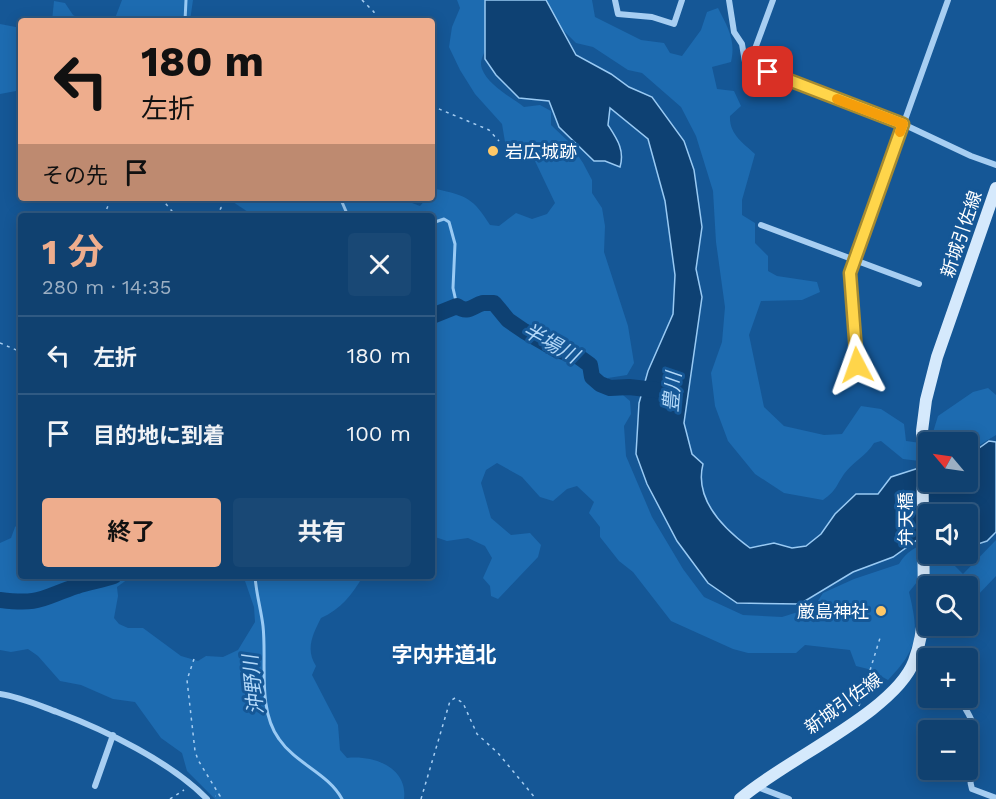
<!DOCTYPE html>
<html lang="ja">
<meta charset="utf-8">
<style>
:root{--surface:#104170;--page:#194875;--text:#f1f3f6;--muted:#9cafc3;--line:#305a83;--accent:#eead8d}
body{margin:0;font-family:"Work Sans","Noto Sans JP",sans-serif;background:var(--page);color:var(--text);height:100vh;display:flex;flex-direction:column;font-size:22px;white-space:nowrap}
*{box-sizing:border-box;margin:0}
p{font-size:20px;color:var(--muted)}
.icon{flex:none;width:33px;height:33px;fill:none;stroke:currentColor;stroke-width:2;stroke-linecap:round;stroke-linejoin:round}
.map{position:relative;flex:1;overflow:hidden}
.drawer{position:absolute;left:18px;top:213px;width:417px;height:366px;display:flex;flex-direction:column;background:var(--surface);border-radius:6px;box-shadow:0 3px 15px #0003,0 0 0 2px var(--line)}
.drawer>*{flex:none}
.hud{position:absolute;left:18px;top:18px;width:417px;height:183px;border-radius:6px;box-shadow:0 3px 15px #0003,0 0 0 2px var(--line);background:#eead8d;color:#111;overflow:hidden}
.needle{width:39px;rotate:299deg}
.buttons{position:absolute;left:918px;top:432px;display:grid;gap:12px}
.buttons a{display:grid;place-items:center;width:60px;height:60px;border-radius:6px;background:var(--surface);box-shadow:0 3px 15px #0003,0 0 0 2px var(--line);font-size:30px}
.pin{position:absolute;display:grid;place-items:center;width:51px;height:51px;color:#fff;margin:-26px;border-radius:12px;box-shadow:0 3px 9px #0006}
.me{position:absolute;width:66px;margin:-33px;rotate:356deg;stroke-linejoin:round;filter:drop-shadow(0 0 4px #0008)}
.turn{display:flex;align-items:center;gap:21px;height:126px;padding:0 24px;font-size:27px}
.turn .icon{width:78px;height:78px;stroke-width:2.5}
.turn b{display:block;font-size:42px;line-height:51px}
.then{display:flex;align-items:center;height:57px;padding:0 24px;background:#0003;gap:12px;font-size:22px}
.round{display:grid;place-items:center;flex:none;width:63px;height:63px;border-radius:6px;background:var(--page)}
.headline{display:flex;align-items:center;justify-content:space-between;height:102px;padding:0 24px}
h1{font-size:36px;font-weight:700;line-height:45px;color:var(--accent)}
.cta{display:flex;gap:12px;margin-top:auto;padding:12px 24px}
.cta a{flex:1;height:69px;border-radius:6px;background:var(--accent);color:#111;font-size:24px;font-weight:700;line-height:69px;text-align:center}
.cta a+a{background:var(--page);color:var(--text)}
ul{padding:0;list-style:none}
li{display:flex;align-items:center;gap:18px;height:78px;padding:0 24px;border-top:2px solid var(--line)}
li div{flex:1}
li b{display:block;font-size:22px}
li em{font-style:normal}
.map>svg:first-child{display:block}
.green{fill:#1d6bb0}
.water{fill:#0e4173;stroke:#99caf4;stroke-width:1.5}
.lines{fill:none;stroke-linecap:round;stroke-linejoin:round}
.stream{stroke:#99caf4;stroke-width:3}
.river{stroke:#0e4173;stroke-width:16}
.path{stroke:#a7cef2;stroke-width:1.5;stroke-dasharray:3 4.5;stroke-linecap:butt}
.street{stroke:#a7cef2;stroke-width:6}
.secondary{stroke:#d5e9fc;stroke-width:12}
.route-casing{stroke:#a68a30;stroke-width:15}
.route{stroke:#ffd54a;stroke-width:10}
.slow{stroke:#f59e0b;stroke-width:10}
.poi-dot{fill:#ffc867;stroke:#155796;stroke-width:2}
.labels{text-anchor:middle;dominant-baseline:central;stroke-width:6;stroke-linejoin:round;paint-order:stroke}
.poi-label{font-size:18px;fill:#fff;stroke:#155796;text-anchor:start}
.street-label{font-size:18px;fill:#fff;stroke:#155796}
.water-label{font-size:20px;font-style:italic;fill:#b3d8f8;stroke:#155796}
.quarter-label{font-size:21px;font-weight:bold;fill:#fff;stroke:#155796}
</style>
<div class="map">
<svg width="996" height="799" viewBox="0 0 996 799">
<rect width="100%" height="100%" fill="#155796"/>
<path class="green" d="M 122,0 L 193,0 L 190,21 L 114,21 Z
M 457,0 L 484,0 C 487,14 488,28 487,42 C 487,52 478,59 482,69 C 488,85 511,97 524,107 L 540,105 L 551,111 L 551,125 L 569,142 L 583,163 L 592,180 L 592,193 L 602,208 L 605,226 L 604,252 L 628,326 L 634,363 L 627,375 L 608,378 L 610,384 L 630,401 L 631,414 L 624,426 L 626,456 L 652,517 L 683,569 L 704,597 L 743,615 L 782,617 L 814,607 L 823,593 L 854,579 L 899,564 C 907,551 915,547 928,543 L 928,554 L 950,554 L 953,564 L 963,574 L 996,540 L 996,576 L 977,596 L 969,598 L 968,586 L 957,584 L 934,586 L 930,579 L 917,582 L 909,592 C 919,634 919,648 888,680 L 868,669 L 856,666 L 850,650 L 805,645 L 796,653 L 748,653 L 733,649 L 671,621 L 633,572 L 619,561 L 600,537 L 600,527 L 589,513 L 594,502 L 577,486 L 567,489 L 553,501 L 540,497 L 522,477 L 497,463 L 486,470 L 481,483 L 491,518 L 511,535 L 530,533 L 541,545 L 538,557 L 498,599 L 491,596 L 490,586 L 483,578 L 492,558 L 485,546 L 468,538 L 447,541 L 432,536 L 432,216 L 254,216 L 227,198 L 399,198 L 420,206 L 427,198 L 432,198 L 432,193 L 436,189 C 467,196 473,198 490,225 L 499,226 L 516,213 L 532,219 L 547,214 L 555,203 L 535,161 L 506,148 L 502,124 L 475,94 L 460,70 L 449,47 L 452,27 L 460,8 Z
M 546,0 L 592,0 L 595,17 L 641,40 L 664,43 L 670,53 L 682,56 L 701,30 L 707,12 L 718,8 C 728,28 736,40 731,62 L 712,67 L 717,89 L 734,91 L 741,106 L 730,116 C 729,134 743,143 755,154 L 742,200 L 742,215 L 755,223 L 755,243 L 768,256 L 768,271 L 777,276 L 817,282 L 820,292 L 802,300 L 761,301 L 749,335 L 764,407 L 784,426 L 824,435 L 842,434 L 861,406 L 881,409 L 904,424 L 906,441 L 928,444 L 928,462 L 903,459 L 881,441 L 874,443 C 867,455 853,462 844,474 C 836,486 836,491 823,500 L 784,493 L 755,474 L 728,441 L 715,406 L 711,373 L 722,342 L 725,307 L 716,242 L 713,191 L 696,136 L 681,107 L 642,73 L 628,70 L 593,47 L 576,43 L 560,27 Z
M 54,1 L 65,3 L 73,15 L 84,21 L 52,21 Z
M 0,24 L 21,28 L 21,92 L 16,91 L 0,94 Z
M 988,388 L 996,395 L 996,435 L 968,452 L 968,442 L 930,442 L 938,416 L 973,392 Z
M 21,521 L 21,576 L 148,576 L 128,579 L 117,587 L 118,596 L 114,618 L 119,624 L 128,628 L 143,628 L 181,656 L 198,661 L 206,656 L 223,657 L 238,650 L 255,622 L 254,607 L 245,581 L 235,576 L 363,576 C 352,595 341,609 321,618 C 313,634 305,649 316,666 L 312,675 L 338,725 L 340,750 L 347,758 C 373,755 408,767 404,799 L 215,799 L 187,771 L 182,753 L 161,738 L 135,702 L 113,699 L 81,685 L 60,681 L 38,656 L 28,649 L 11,652 L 0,650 L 0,543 L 11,538 L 15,527 Z"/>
<path class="water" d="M 485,0 L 546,0 L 576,55 L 611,74 L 629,87 L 652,97 L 684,141 L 694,170 L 702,227 L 696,269 L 702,297 L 684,423 L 692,454 L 703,464 C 694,499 724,529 750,548 L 774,543 L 792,548 L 806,546 L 821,534 L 835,514 L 856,494 L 878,494 L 891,477 L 928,465 L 928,482 L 968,482 L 968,456 L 989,441 L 996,442 L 996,532 L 987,541 L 978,544 L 973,540 L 976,531 L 973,524 L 968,524 L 968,514 L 928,514 L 928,532 L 893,557 L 853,572 L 800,604 L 737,603 L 708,583 L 677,541 L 647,484 L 636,454 L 639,403 L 648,371 L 673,314 L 675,275 L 665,201 L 648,139 L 610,108 L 608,125 C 617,139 625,150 620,167 L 605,161 L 594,161 L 559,127 L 549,101 L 519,98 L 496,75 L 485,59 Z"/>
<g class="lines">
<path class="stream" d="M 185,21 L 186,0
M 338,198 L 342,202 L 348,216
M 432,223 L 444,219 L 449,222 L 455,244 L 453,288 L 457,306
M 255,576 C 256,593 261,609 263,626 C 267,661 257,709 279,739 C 296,764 328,773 342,799"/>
<path class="river" d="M 432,316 L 457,306 C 468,314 472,306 483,303 C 487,303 491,303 494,303 L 508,320 L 524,331 L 557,350 L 579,357 L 590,365 L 592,377 L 600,384 L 610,388 L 629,387 L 665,391
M 0,600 C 41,605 41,598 77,586 C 90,582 102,580 114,576"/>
<path class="path" d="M 362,0 L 374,12 L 373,21
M 432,106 L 489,130 L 499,141
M 161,198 L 176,216
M 104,216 L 111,198
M 216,216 L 221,208 L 220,198
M 0,343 L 21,352
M 194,659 L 187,680 L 195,751 L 198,760 L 220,796 L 215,796
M 859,706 L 880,638
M 170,799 L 184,790
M 421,799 L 450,701 L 455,698 L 463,703 L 477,734 L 498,753 L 536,799"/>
<path class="street" d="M 615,0 L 618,14 L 652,17 L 674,24 L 682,0
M 729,0 L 734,32 L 742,44 L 745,62 L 749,65 L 903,124 L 971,156 L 996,165
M 749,65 L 773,0
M 761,225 L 919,284
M 857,365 L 850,273 L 948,0
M 914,663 L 928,670
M 0,694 C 20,697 38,705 57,712 C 105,730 171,762 207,799
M 959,698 C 966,710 975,722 976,737 C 977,755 966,770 972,789 L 996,798
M 95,786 L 113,735
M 755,786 L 789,799"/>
<path class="secondary" d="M 740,799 C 784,760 895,712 914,661 C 921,643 923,625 924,607 L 922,431 L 926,400 L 937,357 L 996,188"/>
</g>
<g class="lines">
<defs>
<path id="route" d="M 768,72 L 903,124 L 850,273 L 857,365"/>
</defs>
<use href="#route" class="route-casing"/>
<use href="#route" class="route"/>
<path class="slow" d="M 837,99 L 903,124 L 900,132"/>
</g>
<g class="poi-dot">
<circle cx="493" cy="151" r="6"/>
<circle cx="881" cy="611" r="6"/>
</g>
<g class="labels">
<g class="poi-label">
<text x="505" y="151">岩広城跡</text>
<text x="869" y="611" text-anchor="end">厳島神社</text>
</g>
<g class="street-label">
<text transform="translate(961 234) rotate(-71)">新城引佐線</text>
<text transform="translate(905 519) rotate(-90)">弁天橋</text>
<text transform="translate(843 703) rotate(-36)">新城引佐線</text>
</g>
<g class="water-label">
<text transform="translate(551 343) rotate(29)">半場川</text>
<text transform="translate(672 392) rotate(-85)">豊川</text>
<text transform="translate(253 685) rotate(-96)">沖野川</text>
</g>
<g class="quarter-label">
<text x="444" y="654">字内井道北</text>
</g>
</g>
</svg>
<div class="buttons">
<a><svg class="needle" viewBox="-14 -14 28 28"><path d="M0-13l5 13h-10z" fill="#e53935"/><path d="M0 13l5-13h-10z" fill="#9cafc3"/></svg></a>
<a><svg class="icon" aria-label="sound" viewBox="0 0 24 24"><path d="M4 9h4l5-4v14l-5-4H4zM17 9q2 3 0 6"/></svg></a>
<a><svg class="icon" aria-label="search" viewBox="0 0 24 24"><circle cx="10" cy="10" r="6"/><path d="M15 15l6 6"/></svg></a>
<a>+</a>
<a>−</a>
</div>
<div class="pin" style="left:768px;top:72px;background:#d93025"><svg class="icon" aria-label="arrive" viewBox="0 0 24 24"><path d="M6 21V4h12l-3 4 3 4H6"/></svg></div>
<svg class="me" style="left:857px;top:365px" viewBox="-20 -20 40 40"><path d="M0-17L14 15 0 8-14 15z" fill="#ffd54a" stroke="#fff" stroke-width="4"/></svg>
<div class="hud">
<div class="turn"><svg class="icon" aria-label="left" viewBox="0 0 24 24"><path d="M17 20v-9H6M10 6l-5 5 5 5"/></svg><div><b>180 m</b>左折</div></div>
<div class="then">その先<svg class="icon" aria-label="arrive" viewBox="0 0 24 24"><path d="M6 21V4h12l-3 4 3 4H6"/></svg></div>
</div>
<section class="drawer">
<div class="headline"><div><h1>1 分</h1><p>280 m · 14:35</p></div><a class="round"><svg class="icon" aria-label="close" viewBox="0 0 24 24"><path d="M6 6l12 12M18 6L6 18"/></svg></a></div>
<ul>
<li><svg class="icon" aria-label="left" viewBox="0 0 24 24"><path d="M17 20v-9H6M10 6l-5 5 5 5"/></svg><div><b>左折</b></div><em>180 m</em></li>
<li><svg class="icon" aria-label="arrive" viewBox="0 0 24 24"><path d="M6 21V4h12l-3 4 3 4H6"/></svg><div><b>目的地に到着</b></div><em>100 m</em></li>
</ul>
<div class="cta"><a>終了</a><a>共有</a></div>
</section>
</div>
